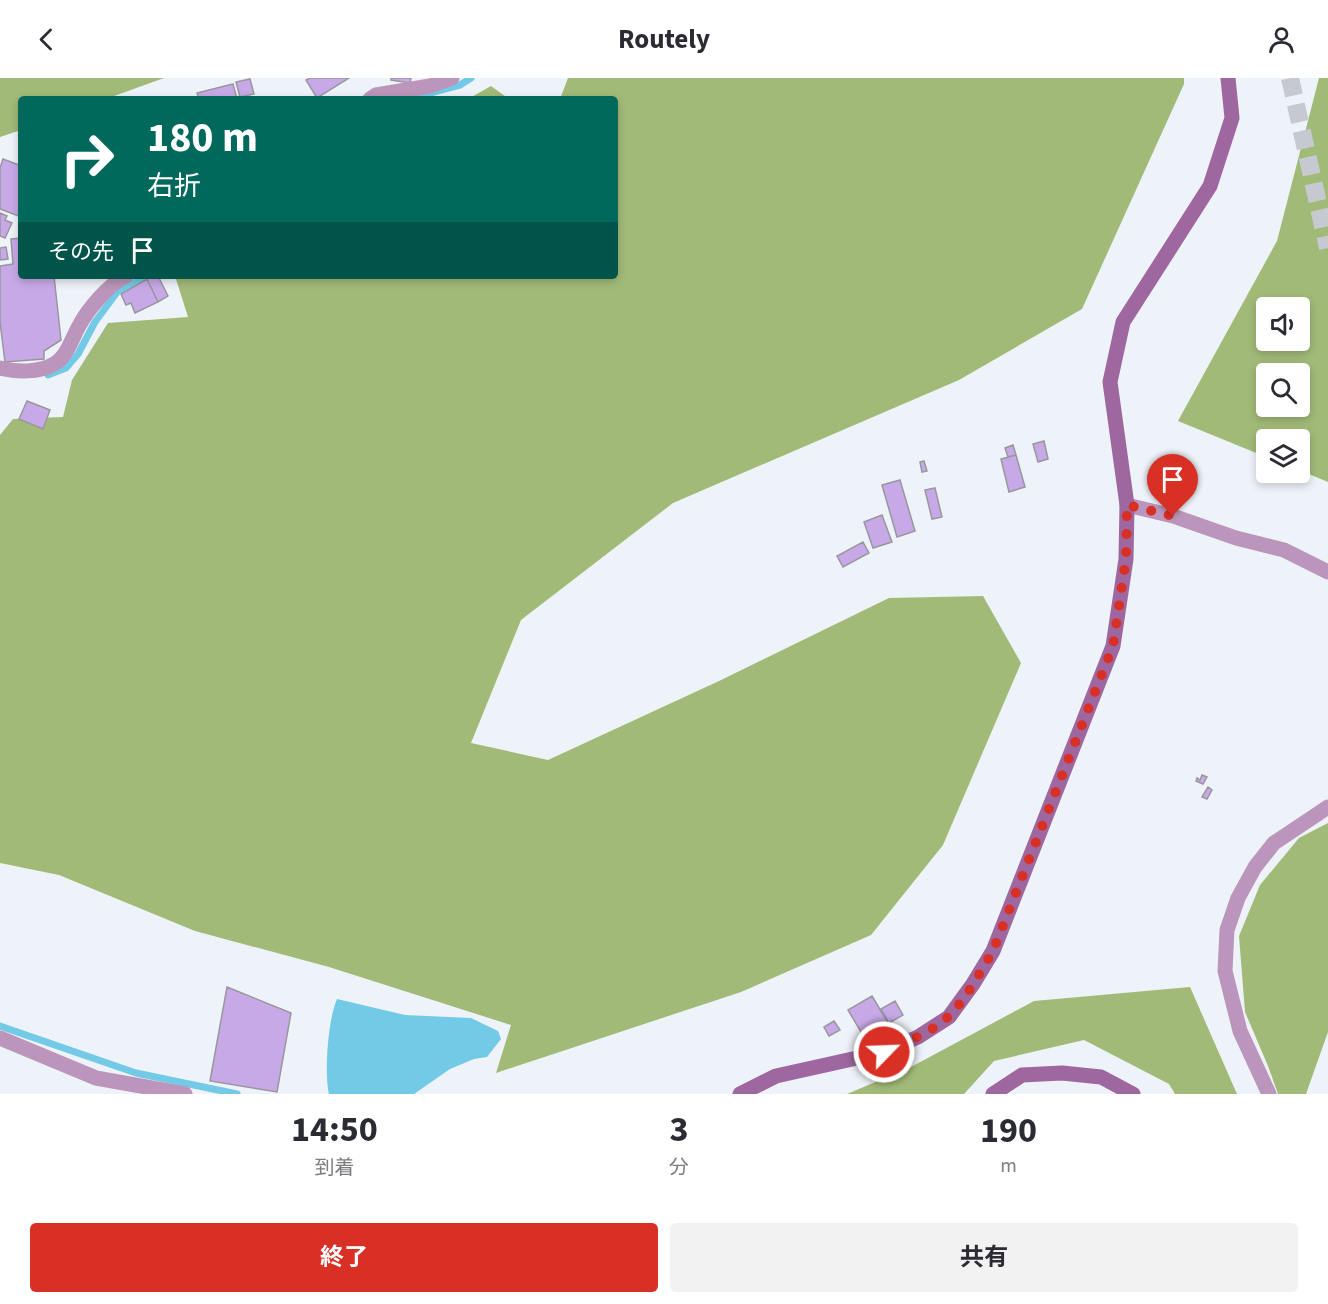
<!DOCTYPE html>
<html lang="ja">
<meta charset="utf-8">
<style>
:root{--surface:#fff;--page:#f2f2f3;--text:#2b2b33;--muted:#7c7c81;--accent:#d93025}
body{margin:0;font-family:"Source Sans 3","Noto Sans JP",sans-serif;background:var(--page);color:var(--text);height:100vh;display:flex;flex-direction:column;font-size:22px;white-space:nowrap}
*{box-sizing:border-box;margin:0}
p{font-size:20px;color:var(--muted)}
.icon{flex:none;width:33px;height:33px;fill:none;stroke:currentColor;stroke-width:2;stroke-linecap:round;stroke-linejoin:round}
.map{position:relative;height:1016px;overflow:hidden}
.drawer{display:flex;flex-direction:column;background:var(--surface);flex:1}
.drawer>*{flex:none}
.hud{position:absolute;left:18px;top:18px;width:600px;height:183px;border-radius:6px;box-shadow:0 3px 9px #0003;background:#00695c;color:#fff;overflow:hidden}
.tools{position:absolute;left:1256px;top:219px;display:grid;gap:12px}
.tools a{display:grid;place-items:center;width:54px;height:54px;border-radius:6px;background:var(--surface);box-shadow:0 3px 9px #0003;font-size:30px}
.pin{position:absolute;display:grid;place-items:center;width:51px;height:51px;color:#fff;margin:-62px -26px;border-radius:50% 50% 50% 0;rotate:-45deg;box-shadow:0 0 6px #0007}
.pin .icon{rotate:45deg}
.me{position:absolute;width:66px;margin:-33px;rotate:66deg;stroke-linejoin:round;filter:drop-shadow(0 0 4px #0008)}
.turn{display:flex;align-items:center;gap:21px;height:126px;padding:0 30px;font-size:27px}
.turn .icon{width:78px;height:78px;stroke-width:2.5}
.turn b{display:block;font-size:42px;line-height:51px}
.then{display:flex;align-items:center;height:57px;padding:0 30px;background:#0003;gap:12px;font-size:22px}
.eta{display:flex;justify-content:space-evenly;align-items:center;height:102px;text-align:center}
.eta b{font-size:36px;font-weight:700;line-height:42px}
.primary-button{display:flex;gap:12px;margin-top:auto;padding:12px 30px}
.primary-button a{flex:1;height:69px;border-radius:6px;background:var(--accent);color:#fff;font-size:24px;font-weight:700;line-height:69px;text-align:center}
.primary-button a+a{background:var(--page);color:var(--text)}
header{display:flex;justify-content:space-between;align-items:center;height:78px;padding:0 30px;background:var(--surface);font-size:27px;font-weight:700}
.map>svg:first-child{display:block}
.forest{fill:#a2ba78;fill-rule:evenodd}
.water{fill:#73cae6}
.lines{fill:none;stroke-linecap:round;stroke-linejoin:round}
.stream{stroke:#73cae6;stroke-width:7}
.building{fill:#c8a9e8;stroke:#99969d;stroke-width:1.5}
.highway-tunnel{stroke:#c6cad0;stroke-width:18;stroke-dasharray:18 9;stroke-linecap:butt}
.street{stroke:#bb95bb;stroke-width:15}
.secondary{stroke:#9e679f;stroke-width:15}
.route{stroke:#d93025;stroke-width:10;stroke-dasharray:0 18}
</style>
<header><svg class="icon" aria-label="back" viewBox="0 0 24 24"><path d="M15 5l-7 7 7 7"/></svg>Routely<svg class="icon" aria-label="person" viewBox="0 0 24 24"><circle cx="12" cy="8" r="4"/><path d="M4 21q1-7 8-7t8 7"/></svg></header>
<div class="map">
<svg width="1328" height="1016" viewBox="0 0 1328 1016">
<rect width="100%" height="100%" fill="#eef2f9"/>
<path class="forest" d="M 0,0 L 164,0 L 106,21 L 21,21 L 21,52 L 0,59 Z
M 568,0 L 1184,0 L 1184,6 L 1082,231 L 959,302 L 673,425 L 521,542 L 471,665 L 548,682 L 719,603 L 889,520 L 983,518 L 1021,585 L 943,767 L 871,857 L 741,914 L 496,995 L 511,947 L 329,889 L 195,853 L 59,797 L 0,785 L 0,357 L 13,341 L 63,339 L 72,302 L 108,245 L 188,239 L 176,201 L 182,198 L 615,198 L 615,21 L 560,21 Z
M 1319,0 L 1328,0 L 1328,404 L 1299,392 L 1299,362 L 1266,362 L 1266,379 L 1178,343 L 1277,163 ZM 1266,230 L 1299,230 L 1299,262 L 1266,262 ZM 1266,296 L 1299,296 L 1299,328 L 1266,328 Z
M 491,8 L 509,21 L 468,21 Z
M 1328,745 L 1328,954 L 1306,1016 L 1278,1016 L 1268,988 L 1245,934 L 1239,858 L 1260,807 L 1299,760 Z
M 1190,909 L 1237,1016 L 1175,1016 L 1169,1006 L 1084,962 L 994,983 L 964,1016 L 847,1016 L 911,989 L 1034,923 Z"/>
<path class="water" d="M 337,921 L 405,937 L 471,940 L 498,953 L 501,961 L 487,979 L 474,981 L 450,991 L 414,1016 L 329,1016 C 324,995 328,941 337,921 Z"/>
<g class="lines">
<path class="stream" d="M 407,21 L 460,7 L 471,0
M 48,297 L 66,290 L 78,276 L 95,244 L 118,213 L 147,198
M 0,948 L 136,995 L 237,1016"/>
</g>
<path class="building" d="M 310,0 L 349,0 L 317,20 L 306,2 Z
M 391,0 L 411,0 L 410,5 L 391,2 Z
M 250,1 L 254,16 L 240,19 L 236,4 Z
M 233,6 L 237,21 L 199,21 L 197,15 Z
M 3,81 L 19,87 L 21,82 L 21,139 L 0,131 L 0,90 Z
M 0,135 L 7,138 L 5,142 L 12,145 L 5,160 L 0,158 Z
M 21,160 L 21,198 L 54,198 L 61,262 L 44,273 L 44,281 L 5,284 L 0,244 L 0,188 L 13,186 L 11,161 Z
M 6,169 L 8,181 L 0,182 L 0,170 Z
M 154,198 L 158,198 L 168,218 L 158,224 L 147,201 Z
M 147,201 L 158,224 L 135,235 L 131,225 L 126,227 L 121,216 Z
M 27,323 L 50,332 L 43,351 L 19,341 Z
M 1044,363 L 1048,381 L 1038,384 L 1033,366 Z
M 1013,367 L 1016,377 L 1008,379 L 1005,370 Z
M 1016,377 L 1025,409 L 1009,414 L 1001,381 Z
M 924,383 L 927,393 L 922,394 L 920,384 Z
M 900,402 L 915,453 L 897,459 L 882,407 Z
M 935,410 L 942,439 L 932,441 L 925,412 Z
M 882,437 L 892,464 L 873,470 L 864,444 Z
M 863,464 L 869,475 L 843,489 L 837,478 Z
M 1202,697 L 1207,699 L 1203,706 L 1196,703 L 1197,700 L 1200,702 Z
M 1208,709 L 1212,712 L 1207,721 L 1202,719 Z
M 227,909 L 291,935 L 277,1014 L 210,1003 Z
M 872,918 L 888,945 L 864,959 L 848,932 Z
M 895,923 L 903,937 L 889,945 L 881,931 Z
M 834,943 L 840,952 L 829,958 L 824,949 Z"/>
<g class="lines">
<path class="highway-tunnel" d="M 1290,0 L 1328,170"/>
<path class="street" d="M 370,21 L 376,17 L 430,8 L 452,0
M 0,290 C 16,294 39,295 54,286 C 67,279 72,260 79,248 C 88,231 109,206 126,198
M 1127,427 L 1173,438 L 1236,460 L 1284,472 L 1328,494
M 0,960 L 96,1000 L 185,1016
M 1269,1016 L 1240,953 L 1225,893 L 1227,852 L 1238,820 L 1255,789 L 1274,765 L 1328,729"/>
<path class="secondary" d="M 740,1016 L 776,998 L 884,974 L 918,959 L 949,939 L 973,906 L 993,873 L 1113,568 L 1126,481 L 1127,427 L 1110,304 L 1123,244 L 1210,108 L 1232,40 L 1228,0
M 993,1016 L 1022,997 L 1062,995 L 1101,999 L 1133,1016"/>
</g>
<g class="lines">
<path class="route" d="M 884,974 C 904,965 933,954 949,938 C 967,920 980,894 993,873 L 1113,568 L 1126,481 L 1127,427 L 1173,438"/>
</g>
</svg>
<div class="tools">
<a><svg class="icon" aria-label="sound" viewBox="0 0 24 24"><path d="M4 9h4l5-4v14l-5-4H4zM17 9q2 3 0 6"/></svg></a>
<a><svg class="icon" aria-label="search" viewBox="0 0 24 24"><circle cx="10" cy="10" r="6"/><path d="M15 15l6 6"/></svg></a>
<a><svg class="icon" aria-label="layers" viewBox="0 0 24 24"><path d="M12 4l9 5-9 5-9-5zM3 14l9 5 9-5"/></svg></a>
</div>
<div class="pin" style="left:1173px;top:438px;background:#d93025"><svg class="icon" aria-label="arrive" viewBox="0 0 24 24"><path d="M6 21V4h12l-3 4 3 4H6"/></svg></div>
<svg class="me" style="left:884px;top:974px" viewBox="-20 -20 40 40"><circle r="17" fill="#d93025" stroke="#fff" stroke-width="3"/><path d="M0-11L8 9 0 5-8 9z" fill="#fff"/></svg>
<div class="hud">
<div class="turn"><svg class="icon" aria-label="right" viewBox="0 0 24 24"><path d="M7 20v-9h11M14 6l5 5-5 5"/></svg><div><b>180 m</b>右折</div></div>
<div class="then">その先<svg class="icon" aria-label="arrive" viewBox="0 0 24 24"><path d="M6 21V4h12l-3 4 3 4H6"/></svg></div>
</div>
</div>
<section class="drawer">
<div class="eta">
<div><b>14:50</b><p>到着</p></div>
<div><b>3</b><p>分</p></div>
<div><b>190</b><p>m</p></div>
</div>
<div class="primary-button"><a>終了</a><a>共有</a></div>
</section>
